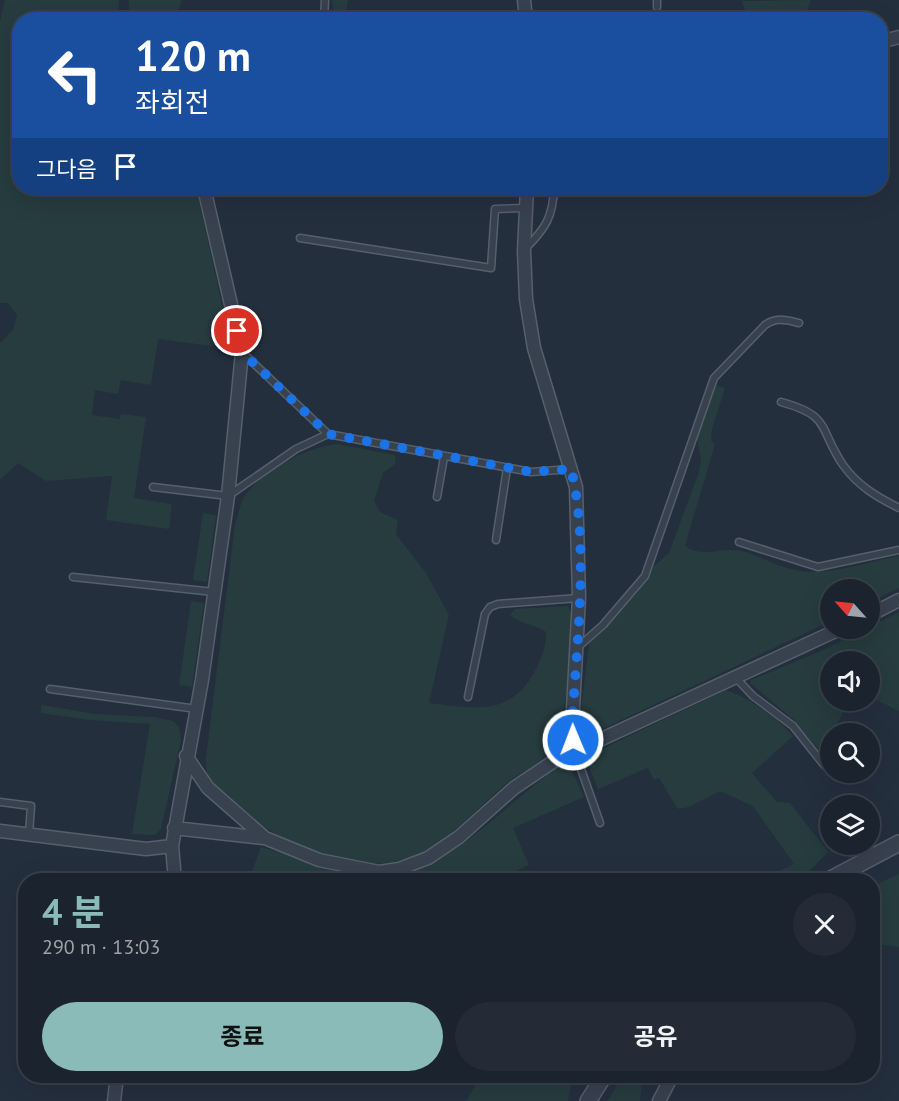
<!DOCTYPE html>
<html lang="ko">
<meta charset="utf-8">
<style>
:root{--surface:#1b232e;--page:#242b36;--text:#f1f3f6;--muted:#a0a4aa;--line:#39404a;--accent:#8bbbb9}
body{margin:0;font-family:"PT Sans","Noto Sans KR",sans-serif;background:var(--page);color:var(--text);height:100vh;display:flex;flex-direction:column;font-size:22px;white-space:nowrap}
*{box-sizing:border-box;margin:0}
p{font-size:20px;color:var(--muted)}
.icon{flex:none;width:33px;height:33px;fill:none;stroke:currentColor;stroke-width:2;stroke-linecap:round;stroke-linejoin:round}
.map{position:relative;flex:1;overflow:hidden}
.side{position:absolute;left:18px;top:873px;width:862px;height:210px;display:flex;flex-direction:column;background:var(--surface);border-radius:24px;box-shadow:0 6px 24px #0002,0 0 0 2px var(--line)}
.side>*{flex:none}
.guide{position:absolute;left:12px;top:12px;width:876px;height:183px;border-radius:24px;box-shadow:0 6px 24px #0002,0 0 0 2px var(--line);background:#1a4fa0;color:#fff;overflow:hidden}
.needle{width:39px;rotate:297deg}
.controls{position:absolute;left:820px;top:579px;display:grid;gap:12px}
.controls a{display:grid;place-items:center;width:60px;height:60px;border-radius:50%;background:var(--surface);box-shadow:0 6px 24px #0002,0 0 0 2px var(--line);font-size:30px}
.pin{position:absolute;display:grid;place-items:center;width:51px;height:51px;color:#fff;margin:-26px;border:3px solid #fff;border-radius:50%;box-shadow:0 2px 6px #0007}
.me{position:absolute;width:66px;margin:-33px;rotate:359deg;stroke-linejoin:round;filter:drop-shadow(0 0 4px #0008)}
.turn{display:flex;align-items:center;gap:21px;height:126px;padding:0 24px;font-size:27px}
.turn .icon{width:78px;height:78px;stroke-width:2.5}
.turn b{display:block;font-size:42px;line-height:51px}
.then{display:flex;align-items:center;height:57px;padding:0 24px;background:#0003;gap:12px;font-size:22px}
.round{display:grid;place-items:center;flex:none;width:63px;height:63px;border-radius:32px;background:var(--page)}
.summary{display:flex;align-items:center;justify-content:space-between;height:102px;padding:0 24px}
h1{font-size:36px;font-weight:700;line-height:45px;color:var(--accent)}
.primary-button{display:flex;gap:12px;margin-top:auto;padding:12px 24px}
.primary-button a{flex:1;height:69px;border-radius:36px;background:var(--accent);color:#111;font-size:24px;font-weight:700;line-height:69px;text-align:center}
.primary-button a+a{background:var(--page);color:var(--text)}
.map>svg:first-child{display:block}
.green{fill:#263c3f}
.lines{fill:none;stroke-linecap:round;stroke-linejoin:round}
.service-casing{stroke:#565f6c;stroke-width:9}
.minor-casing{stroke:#565f6c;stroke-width:15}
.tertiary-casing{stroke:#565f6c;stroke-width:18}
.service{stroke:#38414e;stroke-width:6}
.minor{stroke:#38414e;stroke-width:12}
.tertiary{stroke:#38414e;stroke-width:15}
.route{stroke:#1a73e8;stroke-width:10;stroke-dasharray:0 18}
</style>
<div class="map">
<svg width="899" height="1101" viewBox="0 0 899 1101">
<rect width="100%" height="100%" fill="#242f3e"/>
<path class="green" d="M 5,0 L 119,0 L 118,19 L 20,20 L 20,188 L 196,188 L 228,332 L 227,341 L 212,346 L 158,339 L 151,385 L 121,380 L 118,394 L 95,390 L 92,415 L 120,419 L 121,414 L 146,417 L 134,498 L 172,504 L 169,529 L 106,520 L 112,476 L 46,481 L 18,463 L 0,480 L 0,343 L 13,330 L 17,315 L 8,303 L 0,303 L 0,21 Z
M 129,0 L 182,0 L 175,20 L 129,19 Z
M 332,0 L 348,0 L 345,19 L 334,19 Z
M 811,0 L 807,11 L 826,19 L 748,19 L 742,1 Z
M 715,385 L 725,388 L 712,429 L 711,441 L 715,444 L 685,546 C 700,557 716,549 734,550 C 754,551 774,567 795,570 C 828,577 866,562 899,556 L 899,588 L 870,602 L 870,590 L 831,590 L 831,621 L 596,732 L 588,731 L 581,723 L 581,710 L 589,644 L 638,592 L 653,567 L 669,553 L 699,472 L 701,459 L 697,437 Z
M 337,444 L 395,455 L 396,463 L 383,473 L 374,501 L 380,512 L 398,520 L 396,534 L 426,573 L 449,615 L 429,703 C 476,708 512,718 537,667 C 542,656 547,645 546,632 C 534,624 520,624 510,615 L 515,609 L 568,606 L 572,615 C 568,657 571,711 550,749 C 540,765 522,771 508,782 C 474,810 443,851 398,861 C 340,874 271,838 229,799 C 222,793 212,786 208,776 C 206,771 206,764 206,758 L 235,525 C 238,514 240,503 246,494 C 266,468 306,448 337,444 Z
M 203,513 L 216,515 L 207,582 L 193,580 Z
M 191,601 L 204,603 L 192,687 L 179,685 Z
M 899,612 L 899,711 L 870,697 L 870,662 L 831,662 L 831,700 L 849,701 L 822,754 L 794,720 L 750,683 L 751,680 L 821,651 Z
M 726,690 C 752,699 774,716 793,736 L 752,773 L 777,802 L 790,803 L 828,852 C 800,881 801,881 760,880 L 794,864 L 753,806 L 720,791 L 689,807 L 678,809 L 659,778 L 654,780 L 648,768 L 598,789 L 585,757 Z
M 41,705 L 95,714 L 154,717 L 173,721 L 179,727 L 181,740 L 161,829 L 155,835 L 132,834 L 150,724 L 90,720 L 41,713 Z
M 560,766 L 564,766 L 572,771 L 584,797 L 513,828 L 529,865 L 514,872 L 517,880 L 391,880 L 391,877 C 459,863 504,804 560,766 Z
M 261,847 L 375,880 L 249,880 Z
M 899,874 L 899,947 L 873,944 L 873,886 Z
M 481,1076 L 572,1076 L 572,1078 L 568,1101 L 466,1101 Z
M 623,1076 L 643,1076 L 640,1101 L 607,1101 Z"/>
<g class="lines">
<defs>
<path id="service" d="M 657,7 L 657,0
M 324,20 L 325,0
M 300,238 L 491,268 L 495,209 L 526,208
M 526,248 C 546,228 553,216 554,188
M 781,402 C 832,416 818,428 843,465 C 858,486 877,497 899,508
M 328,434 L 531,472 L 571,469
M 153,487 L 228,496 L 296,449 L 328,434 L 244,354
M 437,497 L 444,457
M 496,540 L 507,468
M 739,542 L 818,567 L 899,550
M 73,577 L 214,592
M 577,648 L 603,625 L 645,576 L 714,378 L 765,325 C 777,317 786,320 799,323
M 736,678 L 753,696 L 793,726 L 824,765
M 50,689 L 197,709
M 468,697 L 485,614 L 490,607 L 498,604 L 579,598
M 575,752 L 600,823
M 0,802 L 31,806 L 29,834"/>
<path id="minor" d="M 524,0 L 526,20
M 880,42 L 899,37
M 527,188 L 524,251 L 526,299 L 534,348 L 576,487 L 579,598 L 572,727 L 575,752
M 870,615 L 899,600
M 186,756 L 208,788 L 265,838 L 319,860 L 379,872 L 399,869 L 428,858 L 459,837 L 514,788 L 554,761 L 842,628
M 174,828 L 264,838
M 0,831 L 146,849 L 172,846
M 175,880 L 172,846 L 202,680 L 228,496 L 242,352 L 204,188
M 114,1101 L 117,1076
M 659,1101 L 672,1076"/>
<path id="tertiary" d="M 829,880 L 899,843
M 588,1101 L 604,1076"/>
</defs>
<use href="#service" class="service-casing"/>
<use href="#minor" class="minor-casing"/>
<use href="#tertiary" class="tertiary-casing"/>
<use href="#service" class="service"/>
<use href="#minor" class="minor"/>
<use href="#tertiary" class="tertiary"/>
</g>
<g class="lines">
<path class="route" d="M 237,331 L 242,352 L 328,434 L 531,472 L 571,469 C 590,545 576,649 572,727 L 573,740"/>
</g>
</svg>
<div class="controls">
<a><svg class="needle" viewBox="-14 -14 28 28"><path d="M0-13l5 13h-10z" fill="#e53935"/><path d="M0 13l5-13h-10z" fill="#a0a4aa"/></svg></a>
<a><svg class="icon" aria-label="sound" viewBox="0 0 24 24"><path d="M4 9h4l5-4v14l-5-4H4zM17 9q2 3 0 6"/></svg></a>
<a><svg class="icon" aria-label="search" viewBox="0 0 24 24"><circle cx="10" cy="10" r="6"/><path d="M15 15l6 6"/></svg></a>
<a><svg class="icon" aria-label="layers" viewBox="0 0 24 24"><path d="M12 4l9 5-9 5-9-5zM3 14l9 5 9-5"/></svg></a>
</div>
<div class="pin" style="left:237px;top:331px;background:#d93025"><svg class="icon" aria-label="arrive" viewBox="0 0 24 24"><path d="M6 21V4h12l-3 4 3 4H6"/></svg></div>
<svg class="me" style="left:573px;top:740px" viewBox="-20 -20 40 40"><circle r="17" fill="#1a73e8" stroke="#fff" stroke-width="3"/><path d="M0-11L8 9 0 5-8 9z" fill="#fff"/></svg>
<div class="guide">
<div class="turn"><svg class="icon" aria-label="left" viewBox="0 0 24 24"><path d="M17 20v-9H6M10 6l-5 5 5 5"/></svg><div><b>120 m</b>좌회전</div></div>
<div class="then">그다음<svg class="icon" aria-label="arrive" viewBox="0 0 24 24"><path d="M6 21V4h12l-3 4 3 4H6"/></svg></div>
</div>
<section class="side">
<div class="summary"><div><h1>4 분</h1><p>290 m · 13:03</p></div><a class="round"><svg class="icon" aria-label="close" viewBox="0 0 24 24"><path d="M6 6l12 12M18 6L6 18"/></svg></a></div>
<div class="primary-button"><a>종료</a><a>공유</a></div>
</section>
</div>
